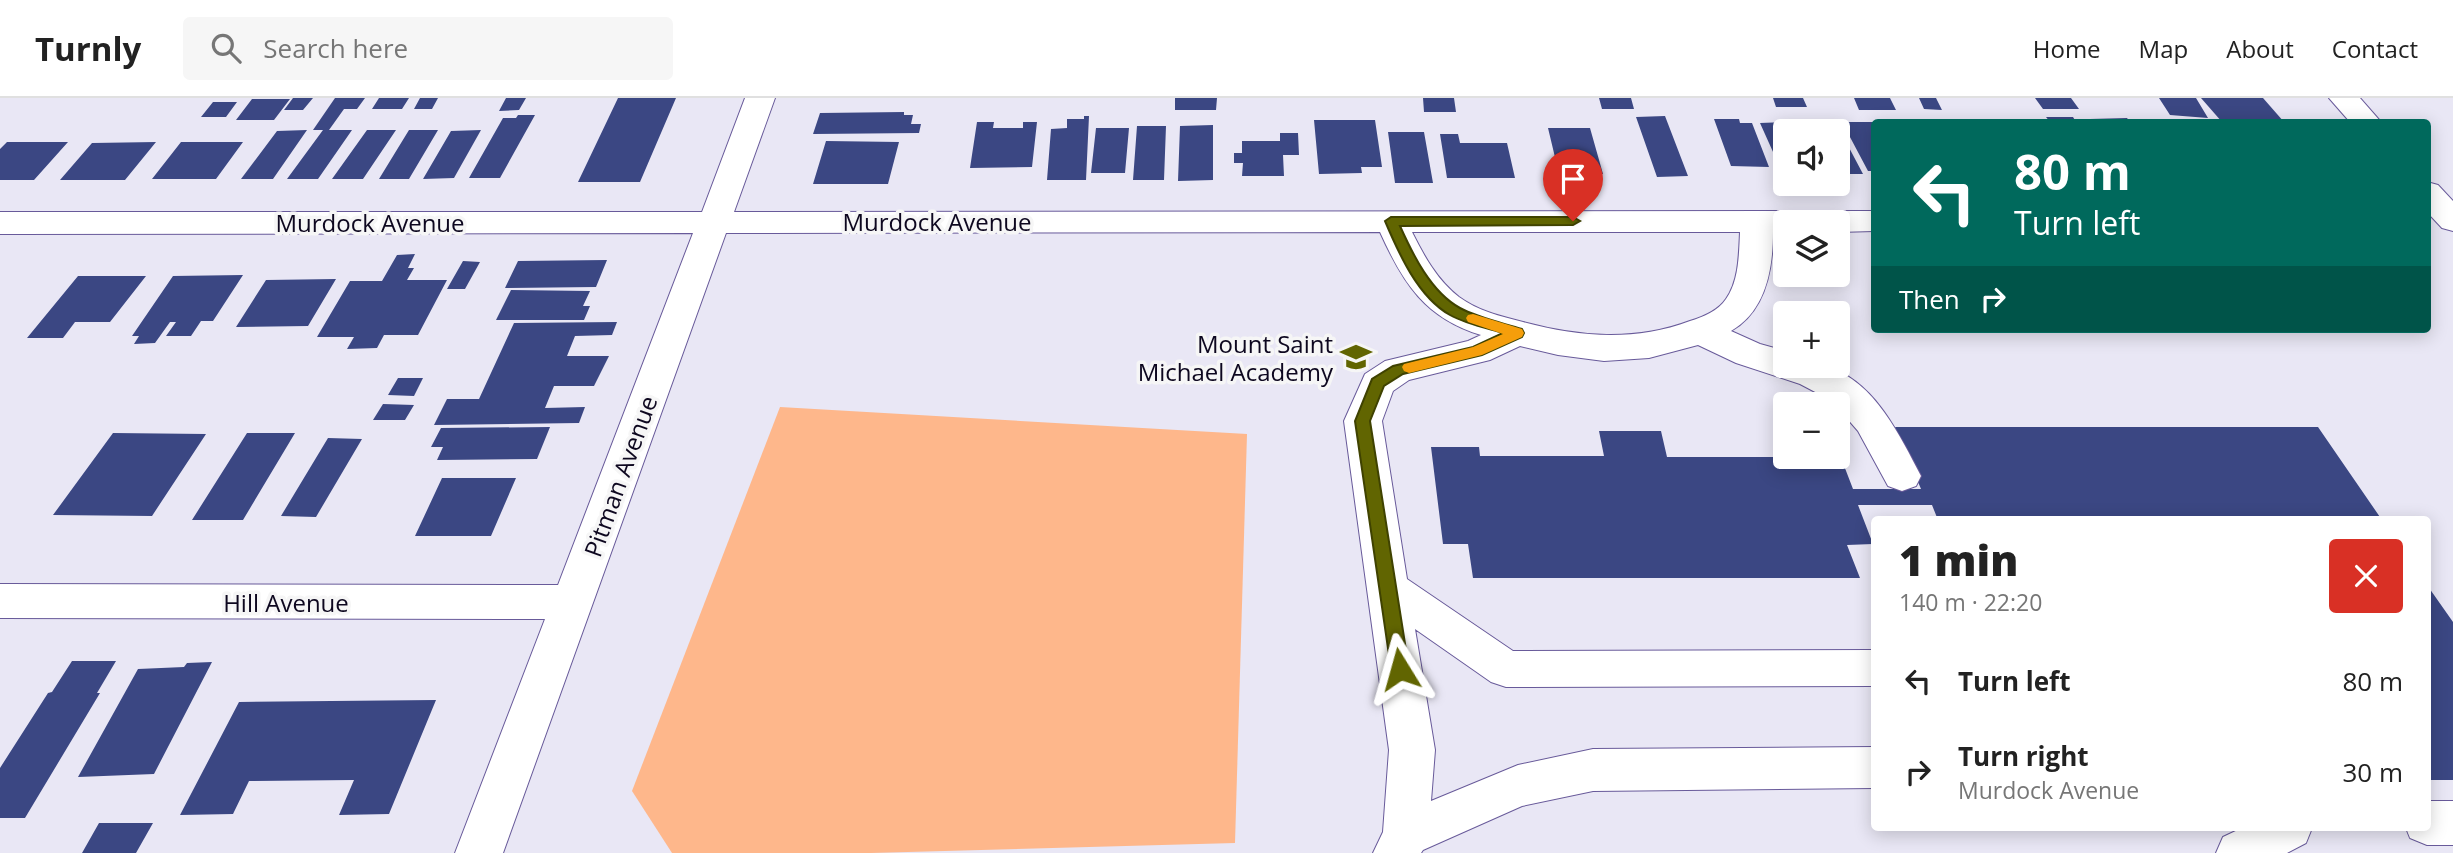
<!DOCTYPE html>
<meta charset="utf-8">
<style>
:root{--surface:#fff;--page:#f6f6f6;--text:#222;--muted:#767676;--line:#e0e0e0}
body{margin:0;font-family:"Open Sans",sans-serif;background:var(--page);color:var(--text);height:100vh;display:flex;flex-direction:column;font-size:26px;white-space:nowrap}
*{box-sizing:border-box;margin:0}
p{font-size:23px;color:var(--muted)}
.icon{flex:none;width:38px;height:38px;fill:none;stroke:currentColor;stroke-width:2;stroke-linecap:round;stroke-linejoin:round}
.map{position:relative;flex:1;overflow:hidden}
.panel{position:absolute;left:1871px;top:418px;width:560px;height:315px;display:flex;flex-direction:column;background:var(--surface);border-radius:7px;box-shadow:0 4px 18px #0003}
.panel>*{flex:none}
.top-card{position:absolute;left:1871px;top:21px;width:560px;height:214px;border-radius:7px;box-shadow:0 4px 18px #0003;background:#00695c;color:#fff;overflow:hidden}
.fabs{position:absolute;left:1773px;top:21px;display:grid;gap:14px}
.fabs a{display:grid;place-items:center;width:77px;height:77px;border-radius:7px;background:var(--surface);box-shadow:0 4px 18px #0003;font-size:35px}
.pin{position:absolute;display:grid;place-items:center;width:60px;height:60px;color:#fff;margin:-72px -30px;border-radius:50% 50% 50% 0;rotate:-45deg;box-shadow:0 0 7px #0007}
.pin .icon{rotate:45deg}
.me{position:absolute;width:77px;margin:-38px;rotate:352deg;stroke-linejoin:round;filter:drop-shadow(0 0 5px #0008)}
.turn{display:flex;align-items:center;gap:24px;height:147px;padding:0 28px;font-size:32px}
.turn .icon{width:91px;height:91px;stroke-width:2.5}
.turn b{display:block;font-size:49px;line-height:60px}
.then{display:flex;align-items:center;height:66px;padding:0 28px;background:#0003;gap:14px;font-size:26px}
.round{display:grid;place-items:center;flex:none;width:74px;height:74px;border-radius:7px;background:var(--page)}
.head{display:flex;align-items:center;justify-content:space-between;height:119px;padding:0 28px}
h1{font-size:42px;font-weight:800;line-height:52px}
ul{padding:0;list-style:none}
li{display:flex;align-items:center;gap:21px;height:91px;padding:0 28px}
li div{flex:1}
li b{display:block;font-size:26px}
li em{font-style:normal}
header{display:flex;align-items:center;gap:42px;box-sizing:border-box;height:98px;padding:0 35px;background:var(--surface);border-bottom:2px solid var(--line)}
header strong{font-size:33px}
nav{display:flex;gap:38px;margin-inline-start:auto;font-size:24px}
.search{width:490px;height:63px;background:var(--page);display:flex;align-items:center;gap:18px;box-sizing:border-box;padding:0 24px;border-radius:7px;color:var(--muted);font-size:26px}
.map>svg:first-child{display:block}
.green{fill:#feb78b}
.building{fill:#3b4783}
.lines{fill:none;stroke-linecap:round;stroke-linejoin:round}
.minor-casing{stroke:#685a9a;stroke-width:2}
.minor{fill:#fff;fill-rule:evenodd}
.route{fill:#616501;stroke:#3f4201;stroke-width:2}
.slow{fill:#f59e0b}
.labels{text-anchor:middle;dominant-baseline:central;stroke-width:7;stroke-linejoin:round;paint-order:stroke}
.street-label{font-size:24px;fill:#0d071f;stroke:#f6f6f6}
.poi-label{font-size:24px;fill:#0d071f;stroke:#f6f6f6;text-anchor:end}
</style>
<header>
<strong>Turnly</strong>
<div class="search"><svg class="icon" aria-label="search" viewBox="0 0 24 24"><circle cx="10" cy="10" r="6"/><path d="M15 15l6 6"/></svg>Search here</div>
<nav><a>Home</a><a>Map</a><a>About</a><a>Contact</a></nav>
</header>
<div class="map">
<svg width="2453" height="755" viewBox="0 0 2453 755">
<rect width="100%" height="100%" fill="#e9e7f5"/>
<path class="green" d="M 780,309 L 1247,336 L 1235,745 L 871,755 L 672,755 L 632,693 Z"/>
<path class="building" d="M 293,0 L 313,0 L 303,12 L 284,12 Z
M 335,0 L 365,0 L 357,11 L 344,11 L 329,32 L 352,32 L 318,81 L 287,81 L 323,32 L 313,32 Z
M 379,0 L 409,0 L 402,11 L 372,11 Z
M 420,0 L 438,0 L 432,11 L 414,11 Z
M 506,0 L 526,0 L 519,12 L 499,13 Z
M 618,0 L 676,0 L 640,84 L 578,84 Z
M 1175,0 L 1217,0 L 1216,12 L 1175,12 Z
M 1423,0 L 1454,0 L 1456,14 L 1424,14 Z
M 1599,0 L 1631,0 L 1634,11 L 1602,11 Z
M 1773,0 L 1803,0 L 1807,9 L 1776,9 Z
M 1854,0 L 1890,0 L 1896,12 L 1859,12 Z
M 1919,0 L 1936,0 L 1942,12 L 1924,11 Z
M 2035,0 L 2071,0 L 2079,11 L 2043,11 Z
M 2159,0 L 2196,0 L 2208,20 L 2170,17 Z
M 2201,0 L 2263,0 L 2284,24 L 2222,24 Z
M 252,1 L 290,1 L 274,22 L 236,22 Z
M 213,4 L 237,4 L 226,19 L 201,19 Z
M 904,14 L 904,17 L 913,17 L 911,26 L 921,26 L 919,35 L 813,36 L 820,15 Z
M 518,17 L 535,17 L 500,80 L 469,80 L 503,20 L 516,20 Z
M 1084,18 L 1089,18 L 1086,82 L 1047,82 L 1051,31 L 1067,30 L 1067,21 L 1084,21 Z
M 1665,18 L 1688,78 L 1657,79 L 1636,19 Z
M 2046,19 L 2073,19 L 2076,24 L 2050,24 Z
M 2127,20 L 2130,24 L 2093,24 L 2090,21 Z
M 1714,21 L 1739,21 L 1740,25 L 1752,25 L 1769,69 L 1731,68 Z
M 1314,22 L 1375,22 L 1382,69 L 1361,69 L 1362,75 L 1319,76 Z
M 977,24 L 994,24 L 993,30 L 1023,30 L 1023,24 L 1037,24 L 1032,69 L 970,70 Z
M 1790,24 L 1794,33 L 1785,33 L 1785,74 L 1782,74 L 1760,25 Z
M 1842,24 L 1874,24 L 1874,73 L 1868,73 Z
M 1805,25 L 1836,25 L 1863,76 L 1838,76 L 1838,33 L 1809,33 Z
M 1213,27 L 1213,82 L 1178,83 L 1180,28 Z
M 1137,28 L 1166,28 L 1164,82 L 1133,82 Z
M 1096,30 L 1129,30 L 1125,75 L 1091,75 Z
M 1548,30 L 1590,30 L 1603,76 L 1559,76 Z
M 307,32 L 273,81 L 241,81 L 277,33 Z
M 367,32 L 396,32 L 363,81 L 332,81 Z
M 409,32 L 438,32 L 409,81 L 379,81 Z
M 481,32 L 454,80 L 423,81 L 451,33 Z
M 1388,34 L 1424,34 L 1433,85 L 1395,85 Z
M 1280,35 L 1298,35 L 1299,57 L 1283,57 L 1284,78 L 1242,78 L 1243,65 L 1234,65 L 1234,55 L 1242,55 L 1242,43 L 1280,43 Z
M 1440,36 L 1458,36 L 1460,45 L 1507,45 L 1515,80 L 1447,80 Z
M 826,43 L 899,44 L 888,86 L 813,86 Z
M 7,44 L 68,44 L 34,82 L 0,82 L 0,51 Z
M 156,44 L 125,82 L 60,82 L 92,45 Z
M 181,44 L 243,44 L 216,81 L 152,81 Z
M 415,156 L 408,170 L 414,170 L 407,182 L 447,182 L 418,237 L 384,237 L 377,250 L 347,251 L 354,239 L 317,239 L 350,183 L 382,183 L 397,157 Z
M 607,162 L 596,189 L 505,190 L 518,163 Z
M 463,163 L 480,164 L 465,191 L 447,191 Z
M 243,177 L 213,223 L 201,223 L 191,238 L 166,238 L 176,224 L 170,224 L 155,245 L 134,246 L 139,238 L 132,238 L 173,178 Z
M 78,178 L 146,178 L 110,224 L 75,224 L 63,240 L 27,240 Z
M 336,181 L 308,228 L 236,229 L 266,182 Z
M 511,192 L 590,193 L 583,208 L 590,208 L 584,222 L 496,222 Z
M 617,224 L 612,237 L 575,238 L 567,258 L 609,258 L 594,288 L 554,288 L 545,310 L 585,309 L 579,325 L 434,327 L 447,301 L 479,301 L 514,225 Z
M 398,280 L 423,280 L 414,298 L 388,297 Z
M 383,306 L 414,307 L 405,322 L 373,322 Z
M 550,329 L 537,361 L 437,362 L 443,349 L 431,349 L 441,330 Z
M 1895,329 L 2318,329 L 2382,422 L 1938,422 L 1932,407 L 1858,407 L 1873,446 L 1847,447 L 1860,480 L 1473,480 L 1468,446 L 1443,446 L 1431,349 L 1479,349 L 1480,358 L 1604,358 L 1599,333 L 1661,333 L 1667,359 L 1838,359 L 1838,352 L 1853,391 L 1921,391 Z
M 113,335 L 206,336 L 152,418 L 53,417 Z
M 247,335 L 295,335 L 243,422 L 192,422 Z
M 328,340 L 362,341 L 316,419 L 281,418 Z
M 442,380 L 516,380 L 491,438 L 415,438 Z
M 2427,487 L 2453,524 L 2453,682 L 2427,682 Z
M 72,563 L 116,563 L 97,595 L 100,595 L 25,720 L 0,720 L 0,670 L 48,595 L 52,594 Z
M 212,564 L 154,676 L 78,679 L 138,571 L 184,569 L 187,565 Z
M 436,602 L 389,716 L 339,717 L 354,682 L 249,683 L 233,716 L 180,717 L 239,604 Z
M 99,725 L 153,725 L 136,755 L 82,755 Z"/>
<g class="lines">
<defs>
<path id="minor" d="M 745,0 L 775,0 L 734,114 L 1874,113 L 1874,133 L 1838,134 L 1838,124 L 1785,124 L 1785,134 L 1773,134 C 1773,171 1766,213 1731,233 L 1760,246 L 1785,253 L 1785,268 C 1798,268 1816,265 1828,269 C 1875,284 1900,338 1921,378 L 1916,388 L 1902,393 L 1888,388 L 1858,333 L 1838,310 L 1838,306 L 1800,286 L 1736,265 L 1698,247 L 1649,260 L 1604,263 L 1558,257 L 1520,248 L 1490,262 L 1409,282 L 1393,293 L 1382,323 L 1407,481 L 1513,553 L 1874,552 L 1874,588 L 1506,589 L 1491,584 L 1415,531 L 1435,652 L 1431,703 L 1518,667 L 1593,651 L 1874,649 L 1874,690 L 1593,693 L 1522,708 L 1423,752 L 1421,755 L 1373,755 L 1383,734 L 1389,652 L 1344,323 L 1365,276 L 1385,263 L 1468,243 L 1481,237 C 1425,220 1403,185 1380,134 L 726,135 L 503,755 L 455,755 L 545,521 L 0,520 L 0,486 L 558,487 L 693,135 L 0,136 L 0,114 L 702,114 ZM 1412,134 L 1740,134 C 1739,156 1739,183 1726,201 C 1718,213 1703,219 1690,223 C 1634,244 1579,239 1523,224 C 1500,218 1478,213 1459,199 C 1437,182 1424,158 1412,134 Z
M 2329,0 L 2360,0 L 2381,24 L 2350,24 Z
M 2427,84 L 2438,87 L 2453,103 L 2453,133 L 2442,130 L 2427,114 Z
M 2427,703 L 2453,703 L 2453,747 L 2427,747 L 2410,740 L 2406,730 L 2427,730 Z
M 2242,730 L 2312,730 L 2306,745 L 2287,755 L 2216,755 L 2223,739 Z"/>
</defs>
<use href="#minor" class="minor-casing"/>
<use href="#minor" class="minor"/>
</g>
<path class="route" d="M 1391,119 L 1573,119 L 1580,123 L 1573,127 L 1400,128 C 1413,157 1431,194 1460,210 C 1478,220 1503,225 1522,231 L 1524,235 L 1522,239 L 1482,257 L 1403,276 L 1384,288 L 1370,323 L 1409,571 L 1406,576 L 1400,578 L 1393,576 L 1391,571 L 1355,323 L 1372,281 L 1393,268 L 1473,249 L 1503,235 C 1486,230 1466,226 1450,217 C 1418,199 1399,156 1385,123 Z"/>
<path class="slow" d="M 1473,216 L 1522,231 L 1524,235 L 1522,239 L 1482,257 L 1409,275 L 1404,273 L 1402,269 L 1404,266 L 1473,249 L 1503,236 L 1468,224 L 1466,220 L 1468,217 Z"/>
<defs>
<symbol id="school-bare" viewBox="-9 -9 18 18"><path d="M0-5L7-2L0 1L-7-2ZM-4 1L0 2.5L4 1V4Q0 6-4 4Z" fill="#616501" stroke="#f6f6f6" stroke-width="2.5" paint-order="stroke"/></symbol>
</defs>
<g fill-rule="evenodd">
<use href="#school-bare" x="1334" y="237" width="44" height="44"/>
</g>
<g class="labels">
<g class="street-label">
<text x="937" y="123">Murdock Avenue</text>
<text x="370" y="124">Murdock Avenue</text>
<text transform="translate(620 378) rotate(-70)">Pitman Avenue</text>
<text x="286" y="504">Hill Avenue</text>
</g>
<g class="poi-label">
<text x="1333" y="245">Mount Saint<tspan x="1333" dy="28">Michael Academy</tspan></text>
</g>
</g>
</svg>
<div class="fabs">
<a><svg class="icon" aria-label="sound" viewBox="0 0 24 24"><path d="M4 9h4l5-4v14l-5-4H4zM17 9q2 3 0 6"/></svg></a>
<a><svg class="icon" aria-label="layers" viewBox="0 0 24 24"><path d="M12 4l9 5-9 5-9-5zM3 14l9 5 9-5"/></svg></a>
<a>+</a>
<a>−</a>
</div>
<div class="pin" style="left:1573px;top:123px;background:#d93025"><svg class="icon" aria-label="arrive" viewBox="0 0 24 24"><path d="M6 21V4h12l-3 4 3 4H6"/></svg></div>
<svg class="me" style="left:1400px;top:571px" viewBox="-20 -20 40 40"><path d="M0-17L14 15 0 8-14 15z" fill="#616501" stroke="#fff" stroke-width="4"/></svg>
<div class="top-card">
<div class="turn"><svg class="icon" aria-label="left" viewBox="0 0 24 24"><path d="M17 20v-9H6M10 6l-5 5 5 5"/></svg><div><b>80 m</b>Turn left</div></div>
<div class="then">Then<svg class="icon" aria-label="right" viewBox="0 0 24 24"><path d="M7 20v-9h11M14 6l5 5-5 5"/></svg></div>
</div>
<section class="panel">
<div class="head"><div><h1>1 min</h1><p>140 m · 22:20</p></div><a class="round" style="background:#d93025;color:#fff"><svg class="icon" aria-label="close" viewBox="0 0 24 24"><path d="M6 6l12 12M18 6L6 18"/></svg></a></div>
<ul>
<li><svg class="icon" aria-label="left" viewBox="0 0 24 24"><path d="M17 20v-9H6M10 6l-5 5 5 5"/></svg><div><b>Turn left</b></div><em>80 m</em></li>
<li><svg class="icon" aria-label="right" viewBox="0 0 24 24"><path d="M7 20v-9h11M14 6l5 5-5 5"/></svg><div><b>Turn right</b><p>Murdock Avenue</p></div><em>30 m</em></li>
</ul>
</section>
</div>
